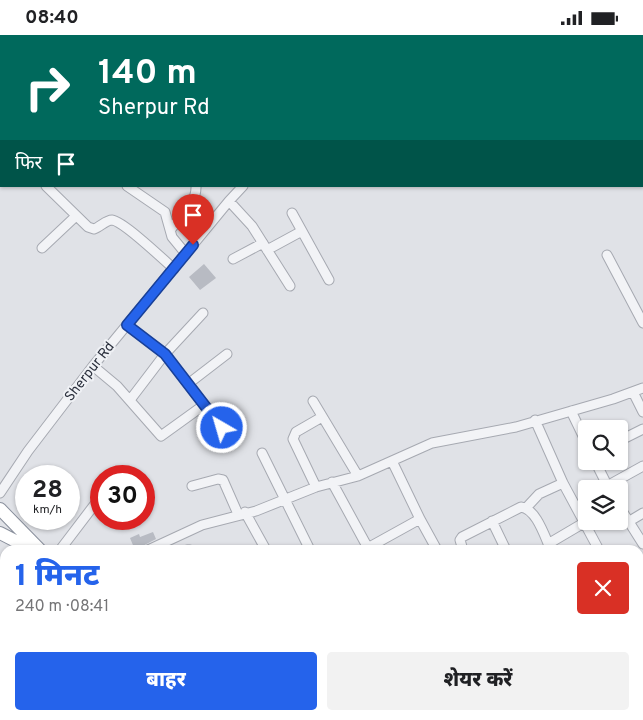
<!DOCTYPE html>
<html lang="hi">
<meta charset="utf-8">
<style>
:root{--surface:#fff;--page:#f2f2f2;--text:#202124;--muted:#757577;--accent:#2563eb}
body{margin:0;font-family:Overpass,"Noto Sans Devanagari",sans-serif;background:var(--page);color:var(--text);height:100vh;display:flex;flex-direction:column;font-size:19px;white-space:nowrap}
*{box-sizing:border-box;margin:0}
p{font-size:16px;color:var(--muted)}
.icon{flex:none;width:28px;height:28px;fill:none;stroke:currentColor;stroke-width:2;stroke-linecap:round;stroke-linejoin:round}
.map{position:relative;flex:1;overflow:hidden}
.drawer{position:absolute;left:0px;top:510px;width:644px;height:175px;display:flex;flex-direction:column;background:var(--surface);border-radius:15px 15px 0 0;box-shadow:0 1px 4px #0004}
.drawer>*{flex:none}
.top-card{position:absolute;left:0px;top:0px;width:644px;height:152px;box-shadow:0 1px 4px #0004;background:#00695c;color:#fff;overflow:hidden}
.buttons{position:absolute;left:578px;top:385px;display:grid;gap:10px}
.buttons a{display:grid;place-items:center;width:50px;height:50px;border-radius:5px;background:var(--surface);box-shadow:0 1px 4px #0004;font-size:25px}
.speed{position:absolute;left:15px;top:430px;display:flex;gap:10px;font-size:25px;font-weight:700;text-align:center}
.speed>*{display:grid;place-content:center;width:65px;height:65px;border-radius:50%;background:var(--surface);box-shadow:0 1px 4px #0004;line-height:1}
.speed small{font-size:12px;font-weight:400}
.speed .limit{border:8px solid #d22;background:#fff;color:#111}
.pin{position:absolute;display:grid;place-items:center;width:42px;height:42px;color:#fff;margin:-51px -21px;border-radius:50% 50% 50% 0;rotate:-45deg;box-shadow:0 0 5px #0007}
.pin .icon{rotate:45deg}
.me{position:absolute;width:55px;margin:-28px;rotate:322deg;stroke-linejoin:round;filter:drop-shadow(0 0 4px #0008)}
.turn{display:flex;align-items:center;gap:18px;height:105px;padding:0 15px;font-size:22px}
.turn .icon{width:65px;height:65px;stroke-width:2.5}
.turn b{display:block;font-size:35px;line-height:42px}
.then{display:flex;align-items:center;height:48px;padding:0 15px;background:#0003;gap:10px;font-size:19px}
.round{display:grid;place-items:center;flex:none;width:52px;height:52px;border-radius:5px;background:var(--page)}
.overview{display:flex;align-items:center;justify-content:space-between;height:85px;padding:0 15px}
h1{font-size:30px;font-weight:800;line-height:38px;color:var(--accent)}
.cta{display:flex;gap:10px;margin-top:auto;padding:10px 15px}
.cta a{flex:1;height:58px;border-radius:5px;background:var(--accent);color:#fff;font-size:20px;font-weight:800;line-height:58px;text-align:center}
.cta a+a{background:var(--page);color:var(--text)}
.status{display:flex;justify-content:space-between;align-items:center;height:35px;padding:0 25px;background:var(--surface);direction:ltr}
.status svg{height:14px;fill:currentColor}
.map>svg:first-child{display:block}
.lines{fill:none;stroke-linecap:round;stroke-linejoin:round}
.river{stroke:#9faec3;stroke-width:12}
.building{fill:#b8bbc3}
.minor-casing{stroke:#a6a9b1;stroke-width:11}
.highway-casing{stroke:#898f9c;stroke-width:14}
.minor{stroke:#f2f3f6;stroke-width:9}
.highway{stroke:#fff;stroke-width:12}
.route-casing{stroke:#184099;stroke-width:12}
.route{stroke:#2563eb;stroke-width:9}
.labels{text-anchor:middle;dominant-baseline:central;stroke-width:4;stroke-linejoin:round;paint-order:stroke}
.street-label{font-size:14px;fill:#2b303d;stroke:#eff1f5}
</style>
<div class="status"><b>08:40</b><svg viewBox="0 0 49 12"><path d="M0 12V9h3v3zM5 12V6h3v6zM10 12V3h3v9zM15 12V0h3v12zM26 1h20v11H26zM47 4h2v5h-2z"/></svg></div>
<div class="map">
<svg width="643" height="685" viewBox="0 0 643 685">
<rect width="100%" height="100%" fill="#e0e2e7"/>
<g class="lines">
<path class="river" d="M 210,0 L 210,1
M 0,35 L 1,35"/>
</g>
<path class="building" d="M 204,229 L 216,243 L 200,255 L 189,242 Z
M 153,497 L 156,504 L 135,515 L 130,503 L 139,499 L 140,502 Z"/>
<g class="lines">
<defs>
<path id="minor" d="M 252,0 L 252,1
M 437,0 L 438,1
M 634,0 L 635,1
M 470,1 L 472,0
M 642,16 L 643,17
M 46,151 L 88,192 L 94,194 C 100,192 106,185 112,185 C 123,186 164,225 174,234
M 127,151 L 165,177 L 172,202 L 186,219
M 229,166 L 252,191 L 290,251
M 292,178 L 329,245
M 171,194 C 180,182 197,168 196,151
M 42,213 L 76,181
M 267,215 L 302,196
M 607,220 L 643,288
M 233,224 L 263,208
M 127,290 L 165,319 L 222,393
M 93,331 L 117,351 L 161,401 L 204,370
M 188,349 L 227,319
M 633,357 L 643,377
M 130,365 L 165,319 L 203,278
M 313,366 L 358,441
M 571,376 L 586,407
M 535,385 L 563,448 L 599,515
M 619,406 L 643,394
M 262,418 L 310,515
M 595,426 L 609,454
M 332,447 L 368,513
M 192,451 L 218,444 L 223,445 L 238,479
M 607,451 L 643,431
M 316,452 L 293,404 L 296,397 L 322,382
M 0,458 L 28,416 L 93,331 L 229,166 L 243,151
M 619,471 L 643,509
M 526,473 L 539,459 L 563,448
M 245,477 L 266,515
M 420,484 L 437,515
M 492,486 L 506,515
M 628,487 L 643,478
M 548,509 L 587,486
M 60,515 L 98,465
M 148,515 L 202,490 L 256,476 L 316,452 L 358,441 L 432,408 L 516,392 L 613,364 L 643,353
M 187,515 L 190,515
M 364,515 L 420,484 L 392,426
M 463,515 L 460,505 L 462,502 L 521,472 C 537,474 545,503 551,515
M 0,629 L 5,634
M 0,672 L 5,669
M 46,680 L 50,685
M 198,680 L 201,685
M 130,685 L 137,680
M 177,685 L 185,680
M 385,685 L 385,680"/>
<path id="highway" d="M 0,474 L 40,515
M 0,498 L 33,515
M 639,626 L 643,626
M 639,635 L 643,635"/>
</defs>
<use href="#minor" class="minor-casing"/>
<use href="#highway" class="highway-casing"/>
<use href="#minor" class="minor"/>
<use href="#highway" class="highway"/>
</g>
<g class="lines">
<defs>
<path id="route" d="M 193,210 L 127,290 L 165,319 L 222,393"/>
</defs>
<use href="#route" class="route-casing"/>
<use href="#route" class="route"/>
</g>
<g class="labels">
<g class="street-label">
<text transform="translate(90 337) rotate(-52)">Sherpur Rd</text>
</g>
</g>
</svg>
<div class="buttons">
<a><svg class="icon" aria-label="search" viewBox="0 0 24 24"><circle cx="10" cy="10" r="6"/><path d="M15 15l6 6"/></svg></a>
<a><svg class="icon" aria-label="layers" viewBox="0 0 24 24"><path d="M12 4l9 5-9 5-9-5zM3 14l9 5 9-5"/></svg></a>
</div>
<div class="speed"><div>28<small>km/h</small></div><div class="limit">30</div></div>
<div class="pin" style="left:193px;top:210px;background:#d93025"><svg class="icon" aria-label="arrive" viewBox="0 0 24 24"><path d="M6 21V4h12l-3 4 3 4H6"/></svg></div>
<svg class="me" style="left:222px;top:393px" viewBox="-20 -20 40 40"><circle r="17" fill="#2563eb" stroke="#fff" stroke-width="3"/><path d="M0-11L8 9 0 5-8 9z" fill="#fff"/></svg>
<div class="top-card">
<div class="turn"><svg class="icon" aria-label="right" viewBox="0 0 24 24"><path d="M7 20v-9h11M14 6l5 5-5 5"/></svg><div><b>140 m</b>Sherpur Rd</div></div>
<div class="then">फिर<svg class="icon" aria-label="arrive" viewBox="0 0 24 24"><path d="M6 21V4h12l-3 4 3 4H6"/></svg></div>
</div>
<section class="drawer">
<div class="overview"><div><h1>1 मिनट</h1><p>240 m · 08:41</p></div><a class="round" style="background:#d93025;color:#fff"><svg class="icon" aria-label="close" viewBox="0 0 24 24"><path d="M6 6l12 12M18 6L6 18"/></svg></a></div>
<div class="cta"><a>बाहर</a><a>शेयर करें</a></div>
</section>
</div>
